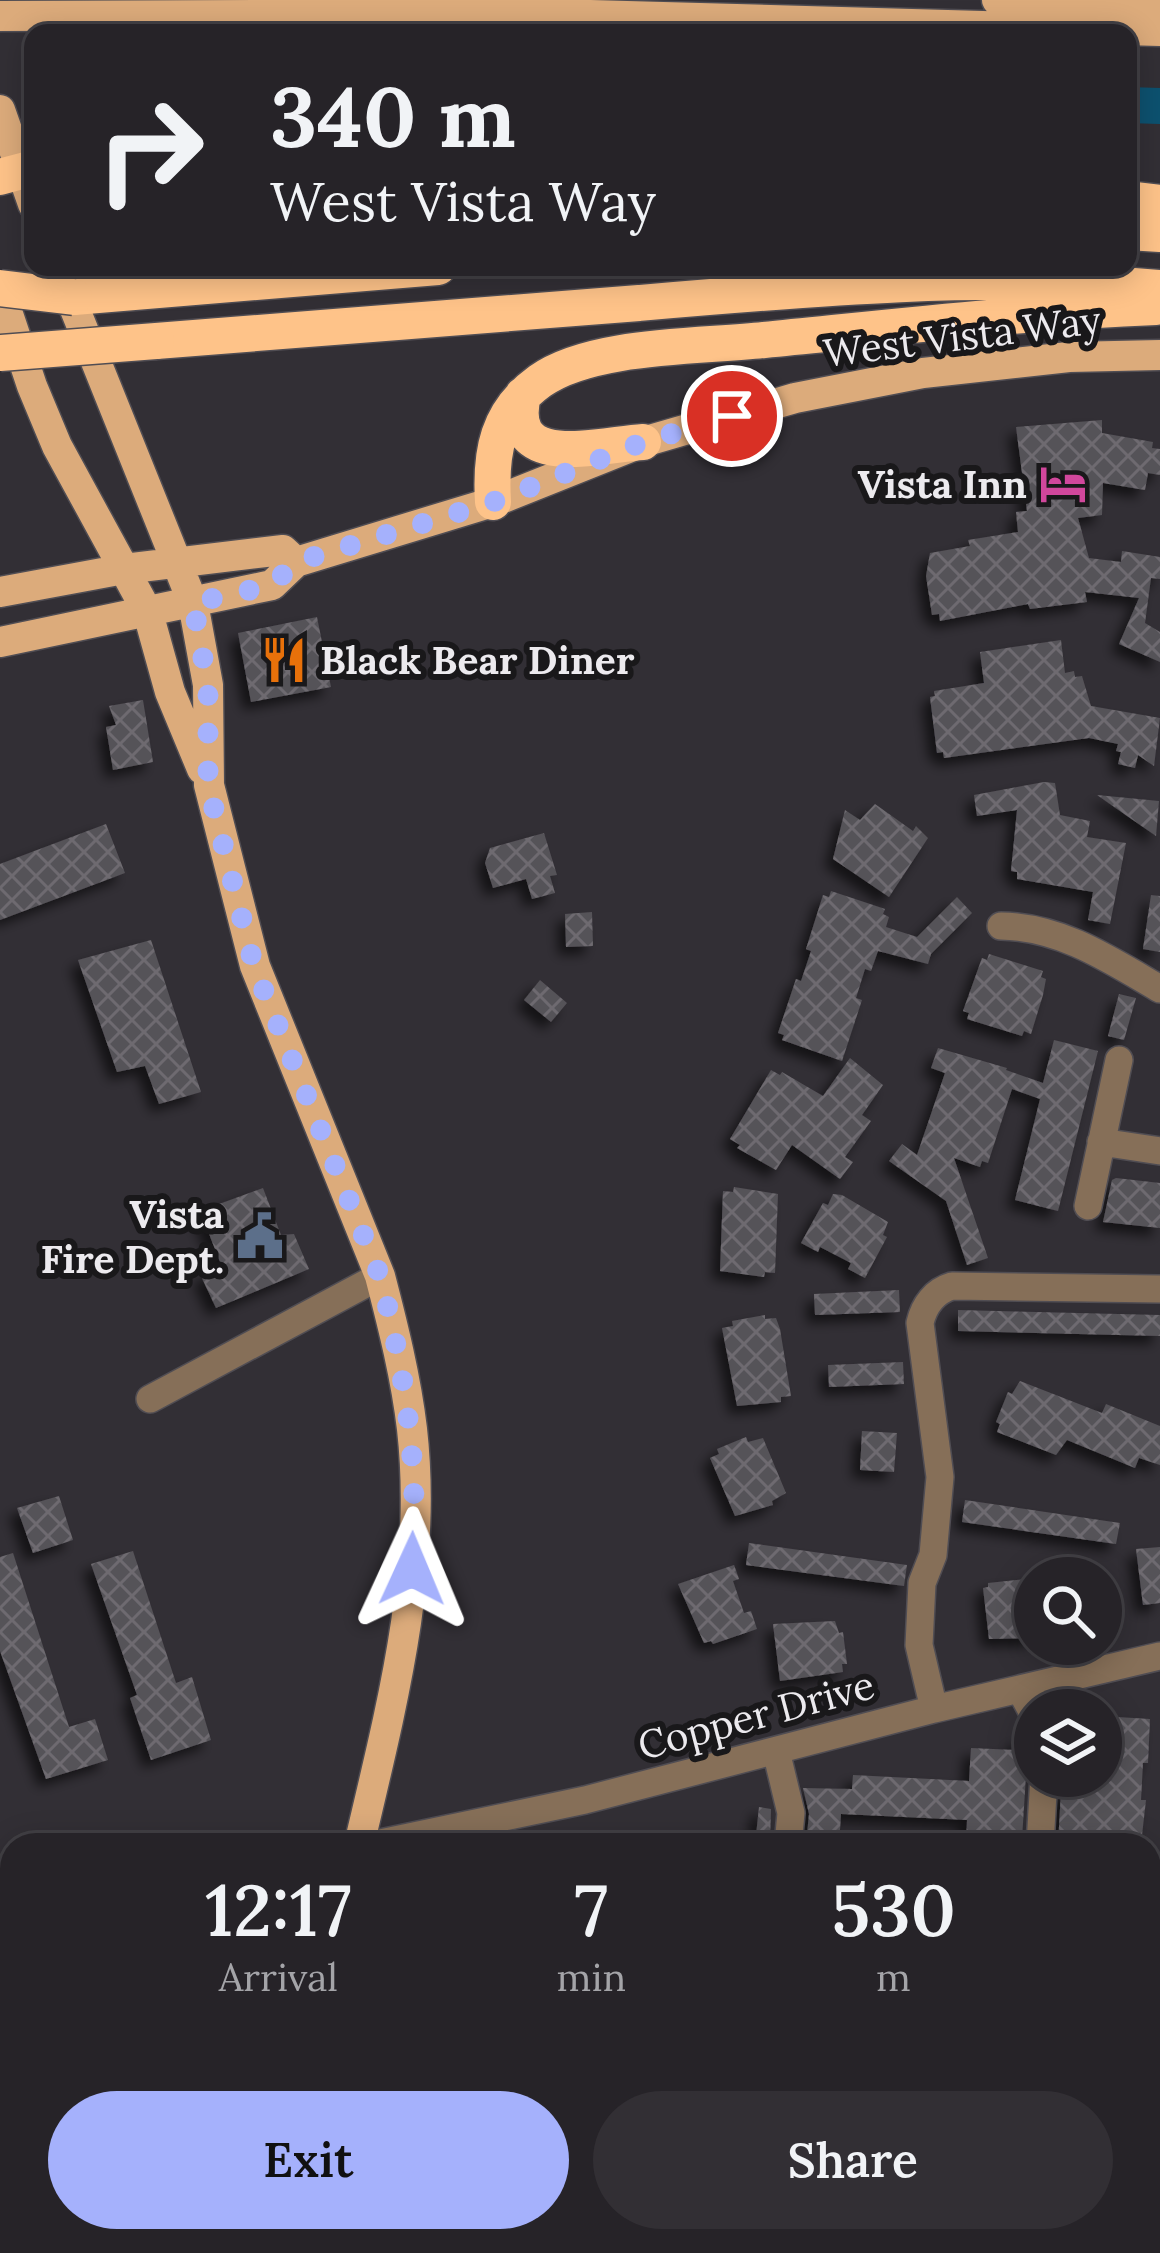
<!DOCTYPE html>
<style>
:root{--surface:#262328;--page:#322f34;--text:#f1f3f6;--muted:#a4a4a8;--line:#424045;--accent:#a5b1fc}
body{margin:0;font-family:Lora,serif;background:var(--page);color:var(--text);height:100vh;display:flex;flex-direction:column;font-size:45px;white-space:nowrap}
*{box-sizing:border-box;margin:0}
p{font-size:39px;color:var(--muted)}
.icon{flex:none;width:66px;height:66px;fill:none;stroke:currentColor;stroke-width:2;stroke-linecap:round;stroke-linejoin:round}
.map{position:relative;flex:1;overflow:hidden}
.panel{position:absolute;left:0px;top:1833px;width:1161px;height:420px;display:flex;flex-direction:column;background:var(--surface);border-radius:36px 36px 0 0;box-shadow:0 6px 30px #0003,0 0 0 3px var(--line)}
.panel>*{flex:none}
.guide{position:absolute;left:24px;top:24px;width:1113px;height:252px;border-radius:24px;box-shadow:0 6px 30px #0003,0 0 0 3px var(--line);background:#262328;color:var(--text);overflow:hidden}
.buttons{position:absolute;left:1014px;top:1557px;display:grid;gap:24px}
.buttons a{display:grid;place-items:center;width:108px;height:108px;border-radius:50%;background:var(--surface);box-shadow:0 6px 30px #0003,0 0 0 3px var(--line);font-size:60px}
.pin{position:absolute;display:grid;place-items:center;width:102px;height:102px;color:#fff;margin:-51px;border:6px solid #fff;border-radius:50%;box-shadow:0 3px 12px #0007}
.me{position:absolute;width:132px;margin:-66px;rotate:1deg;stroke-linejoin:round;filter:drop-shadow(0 0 9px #0008)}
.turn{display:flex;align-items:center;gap:42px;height:252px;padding:0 48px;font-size:54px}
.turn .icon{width:156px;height:156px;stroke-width:2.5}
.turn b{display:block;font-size:84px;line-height:102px}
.eta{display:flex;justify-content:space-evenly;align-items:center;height:204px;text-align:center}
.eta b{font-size:72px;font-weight:600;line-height:84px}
.primary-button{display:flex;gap:24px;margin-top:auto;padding:24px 48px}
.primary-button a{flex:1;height:138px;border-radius:72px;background:var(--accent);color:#111;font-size:48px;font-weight:600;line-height:138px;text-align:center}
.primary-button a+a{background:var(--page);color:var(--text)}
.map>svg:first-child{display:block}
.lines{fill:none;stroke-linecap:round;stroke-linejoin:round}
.river{stroke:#0d516f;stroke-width:36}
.building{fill:url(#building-cross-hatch);filter:url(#shadow)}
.minor-casing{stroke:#504d53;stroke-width:30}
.major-casing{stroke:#504d53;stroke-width:33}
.highway-casing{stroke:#504d53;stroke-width:39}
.minor{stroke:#866f58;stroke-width:27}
.major{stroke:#dcab7b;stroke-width:30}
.highway{stroke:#fec389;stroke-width:36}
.highway-bridge-casing{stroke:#504d53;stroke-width:39;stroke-linecap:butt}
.highway-bridge{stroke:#fec389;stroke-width:36}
.route{stroke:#a5b1fc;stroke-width:21;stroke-dasharray:0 37.8}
.labels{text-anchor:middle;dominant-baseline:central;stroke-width:12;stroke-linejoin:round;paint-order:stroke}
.street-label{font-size:39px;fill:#eceaee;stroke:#19181a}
.poi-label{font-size:39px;font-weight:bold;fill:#eceaee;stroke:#19181a;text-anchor:end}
</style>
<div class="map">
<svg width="1160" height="2253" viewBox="0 0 1160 2253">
<defs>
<pattern id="building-cross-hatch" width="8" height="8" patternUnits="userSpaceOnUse" patternTransform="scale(3)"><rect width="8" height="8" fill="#555258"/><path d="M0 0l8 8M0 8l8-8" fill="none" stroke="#6e6b70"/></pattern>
<filter id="shadow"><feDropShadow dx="-8" dy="8" stdDeviation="6" flood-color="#0009"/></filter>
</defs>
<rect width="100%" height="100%" fill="#322f35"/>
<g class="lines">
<path class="river" d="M 1128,105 L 1160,106"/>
</g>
<path class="building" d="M 1102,420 L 1102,433 L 1153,442 L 1152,448 L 1160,449 L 1160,475 L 1148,473 L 1145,490 L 1103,483 L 1102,515 L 1078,518 L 1089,558 L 1121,562 L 1122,551 L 1160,557 L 1160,579 L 1151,578 L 1145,623 L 1160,632 L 1160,662 L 1119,644 L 1139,598 L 1085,592 L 1087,602 L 1030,609 L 1028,604 L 940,621 L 939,614 L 932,615 L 926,576 L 930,553 L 970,546 L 968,540 L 1018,532 L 1016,512 L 1027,511 L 1016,427 Z
M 317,617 L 331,687 L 251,702 L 238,633 Z
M 1061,640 L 1065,673 L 1074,671 L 1075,677 L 1082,676 L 1091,706 L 1160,718 L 1154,766 L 1138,755 L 1135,768 L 1118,764 L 1121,752 L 1116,751 L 1118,744 L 1089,738 L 944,758 L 943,752 L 937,753 L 930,697 L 935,696 L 934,691 L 984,683 L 980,652 Z
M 143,700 L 153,762 L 113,770 L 106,727 L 116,725 L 109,706 Z
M 1044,782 L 1055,783 L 1060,815 L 1090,821 L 1087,837 L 1126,843 L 1110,924 L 1088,920 L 1093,892 L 1017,879 L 1017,872 L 1011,871 L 1017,810 L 977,816 L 974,795 Z
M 1097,795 L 1159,801 L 1156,836 Z
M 875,804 L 913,831 L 916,826 L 928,838 L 889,897 L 833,859 L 845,810 L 860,820 Z
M 106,824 L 125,873 L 0,920 L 0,864 Z
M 544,833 L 557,875 L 550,876 L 555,893 L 532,899 L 526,879 L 493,888 L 485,863 L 490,848 Z
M 831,891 L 885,909 L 883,914 L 889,917 L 886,927 L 917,937 L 957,897 L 972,913 L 931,954 L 928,964 L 878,951 L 871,971 L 865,969 L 856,998 L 862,1000 L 842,1061 L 782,1040 L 784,1035 L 778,1033 L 796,979 L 801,981 L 811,951 L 806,949 L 823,895 L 829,897 Z
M 1151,895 L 1160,896 L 1160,952 L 1143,949 Z
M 592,912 L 593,946 L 566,947 L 565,914 Z
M 151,940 L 201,1092 L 159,1104 L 145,1066 L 117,1072 L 78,960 Z
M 989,954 L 1043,971 L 1041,977 L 1046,979 L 1043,995 L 1031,1034 L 1024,1031 L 1022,1036 L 967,1019 L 969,1013 L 963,1011 L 982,958 L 987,960 Z
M 540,980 L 567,1003 L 551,1022 L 524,1000 Z
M 1119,994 L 1136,998 L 1124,1040 L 1108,1036 Z
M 1054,1040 L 1098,1051 L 1058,1211 L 1015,1200 L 1040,1099 L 1012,1089 L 988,1163 L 982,1161 L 980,1167 L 954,1158 L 988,1258 L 967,1265 L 946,1201 L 889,1161 L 902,1144 L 917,1155 L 945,1073 L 931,1068 L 938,1048 L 1007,1068 L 1006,1070 L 1043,1083 Z
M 850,1058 L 883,1085 L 862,1115 L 871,1121 L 845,1157 L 853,1162 L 840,1179 L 792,1145 L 776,1170 L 737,1148 L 740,1145 L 730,1139 L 771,1070 L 780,1075 L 782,1072 L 823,1096 Z
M 1116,1178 L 1160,1183 L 1160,1228 L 1103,1222 L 1112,1180 Z
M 734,1187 L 778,1194 L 775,1273 L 765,1272 L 764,1277 L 720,1271 L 723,1191 L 733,1192 Z
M 263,1188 L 281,1235 L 294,1234 L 309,1269 L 216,1308 L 201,1276 L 222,1267 L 200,1211 Z
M 833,1194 L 842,1195 L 888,1222 L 883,1235 L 887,1237 L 865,1278 L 848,1269 L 851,1263 L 820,1247 L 818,1252 L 801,1243 L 823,1203 L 828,1205 Z
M 899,1290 L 900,1312 L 815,1315 L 814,1294 Z
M 958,1310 L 1160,1315 L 1160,1336 L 958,1331 Z
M 765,1315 L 765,1319 L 776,1318 L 780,1329 L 791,1396 L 781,1397 L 781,1402 L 737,1406 L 722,1328 L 733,1326 L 732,1321 Z
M 903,1362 L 904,1384 L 829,1387 L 828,1365 Z
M 1020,1381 L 1102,1413 L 1106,1404 L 1160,1426 L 1160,1465 L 1139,1458 L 1135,1468 L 1067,1440 L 1056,1455 L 997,1432 L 1000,1424 L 996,1422 L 1008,1392 L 1012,1394 Z
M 862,1431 L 897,1433 L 894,1472 L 860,1470 Z
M 746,1437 L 748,1442 L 763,1438 L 786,1493 L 772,1501 L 773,1505 L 735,1516 L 710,1458 L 719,1454 L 717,1449 Z
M 59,1496 L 73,1540 L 33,1553 L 17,1508 Z
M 965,1500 L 1120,1523 L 1116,1544 L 962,1522 Z
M 749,1543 L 907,1565 L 904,1586 L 746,1565 Z
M 1160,1547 L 1160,1603 L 1143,1605 L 1136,1549 Z
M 133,1551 L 176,1683 L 192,1677 L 211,1740 L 151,1760 L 130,1698 L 137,1695 L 91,1564 Z
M 13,1553 L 69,1727 L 95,1719 L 108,1760 L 46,1779 L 0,1651 L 0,1557 Z
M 734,1565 L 739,1579 L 733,1581 L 744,1613 L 751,1611 L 757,1629 L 713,1644 L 711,1641 L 704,1643 L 678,1584 Z
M 1035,1578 L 1035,1638 L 989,1639 L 983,1588 L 988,1587 L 988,1583 Z
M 835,1621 L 839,1633 L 843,1632 L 847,1664 L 842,1664 L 843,1672 L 780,1681 L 773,1624 Z
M 1101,1716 L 1150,1719 L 1148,1763 L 1143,1763 L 1141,1800 L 1146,1800 L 1141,1844 L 1058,1845 L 1061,1790 L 1091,1791 L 1091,1778 L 1101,1776 Z
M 1016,1738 L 1034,1740 L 1033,1763 L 1026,1775 L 1022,1839 L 1005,1838 L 1004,1845 L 966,1844 L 967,1820 L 841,1814 L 839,1845 L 806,1845 L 809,1814 L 803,1788 L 852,1789 L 853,1775 L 969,1781 L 971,1748 L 1015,1750 Z
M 759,1807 L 771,1809 L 770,1845 L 755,1845 Z"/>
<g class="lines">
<defs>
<path id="minor" d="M 1001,926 C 1061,927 1109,959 1160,989
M 1101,1142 L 1160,1151
M 1088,1206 L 1119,1060
M 150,1399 L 380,1276
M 1020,1689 L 1035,1717
M 934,1709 L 919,1645 L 922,1583 L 933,1555 L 940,1477 L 920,1323 C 924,1305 935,1291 952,1286 L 1160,1289
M 776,1751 L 791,1813 L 788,1845
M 371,1845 L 585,1800 L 934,1709 L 1160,1656
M 1040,1845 L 1044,1776
M 0,1970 L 12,1966
M 1149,2205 L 1160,2204
M 438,2241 L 496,2247 L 594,2241
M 895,2241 L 900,2253"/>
<path id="major" d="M 997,0 L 1160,7
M 0,16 L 555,14 L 1160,31
M 0,110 L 33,204
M 58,267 L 193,603 L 208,685 L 209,785 L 255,966 L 380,1276 C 393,1326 406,1378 412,1429 C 428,1570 391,1709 359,1845
M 0,290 L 32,386 L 57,446 L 148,613 L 170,692 L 202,769
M 0,592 L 124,569 L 283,550 L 296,562
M 0,642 L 272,585 L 296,562 L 493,502 L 643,442 L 795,398 L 923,373 L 1069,357 L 1160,355
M 267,2253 L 270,2241"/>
<path id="highway" d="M 0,177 L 33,168
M 1128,199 L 1160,203
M 1128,232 L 1160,234
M 74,297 L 438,267
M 156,341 C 317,328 478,316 639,303 C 813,288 986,273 1160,288
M 523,395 C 505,472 597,445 643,442
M 493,502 C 490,452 497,412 540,381 C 592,344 701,347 764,340 C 895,327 1024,312 1156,307"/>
</defs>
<use href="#minor" class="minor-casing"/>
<use href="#major" class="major-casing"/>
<use href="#highway" class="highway-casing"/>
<use href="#minor" class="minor"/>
<use href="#major" class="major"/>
<use href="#highway" class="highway"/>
<defs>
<path id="highway-bridge" d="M 0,288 L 74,297
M 0,353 L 156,341"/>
</defs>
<use href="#highway-bridge" class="highway-bridge-casing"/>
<use href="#highway-bridge" class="highway-bridge"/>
</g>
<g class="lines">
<path class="route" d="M 412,1569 C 420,1469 405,1372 380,1276 L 254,966 L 208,785 L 208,686 L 193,603 L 272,585 L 296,562 L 493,502 L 643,442 L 732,416"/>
</g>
<defs>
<symbol id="hotel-bare" viewBox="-9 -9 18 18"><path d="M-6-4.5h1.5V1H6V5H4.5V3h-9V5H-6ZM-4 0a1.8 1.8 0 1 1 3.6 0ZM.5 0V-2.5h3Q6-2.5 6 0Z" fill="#d1479c" stroke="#19181a" stroke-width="2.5" paint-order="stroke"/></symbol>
<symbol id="restaurant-bare" viewBox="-9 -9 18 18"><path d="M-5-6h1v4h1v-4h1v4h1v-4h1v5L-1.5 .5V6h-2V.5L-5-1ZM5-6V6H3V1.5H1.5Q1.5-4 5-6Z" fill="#e8710a" stroke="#19181a" stroke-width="2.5" paint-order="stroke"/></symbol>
<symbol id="civic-bare" viewBox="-9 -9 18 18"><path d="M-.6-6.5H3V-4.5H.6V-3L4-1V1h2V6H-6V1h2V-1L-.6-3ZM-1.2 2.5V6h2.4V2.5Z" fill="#5c6f8a" stroke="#19181a" stroke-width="2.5" paint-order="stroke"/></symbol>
</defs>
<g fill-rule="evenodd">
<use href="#hotel-bare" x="1030" y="451" width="66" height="66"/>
<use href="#restaurant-bare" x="251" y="627" width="66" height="66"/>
<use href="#civic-bare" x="227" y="1203" width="66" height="66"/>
</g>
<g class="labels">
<g class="street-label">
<text transform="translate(962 336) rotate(-7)">West Vista Way</text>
<text transform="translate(756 1715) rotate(-15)">Copper Drive</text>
</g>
<g class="poi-label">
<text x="1027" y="484">Vista Inn</text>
<text x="320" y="660" text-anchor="start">Black Bear Diner</text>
<text x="224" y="1214">Vista<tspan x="224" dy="45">Fire Dept.</tspan></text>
</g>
</g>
</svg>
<div class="buttons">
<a><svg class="icon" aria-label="search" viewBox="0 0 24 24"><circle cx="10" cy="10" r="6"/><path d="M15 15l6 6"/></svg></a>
<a><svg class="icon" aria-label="layers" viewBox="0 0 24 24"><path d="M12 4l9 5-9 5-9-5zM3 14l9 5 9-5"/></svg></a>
</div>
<div class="pin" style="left:732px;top:416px;background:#d93025"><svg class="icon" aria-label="arrive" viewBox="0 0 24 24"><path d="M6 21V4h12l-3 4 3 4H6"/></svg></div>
<svg class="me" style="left:412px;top:1569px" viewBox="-20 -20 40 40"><path d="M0-17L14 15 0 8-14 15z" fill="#a5b1fc" stroke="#fff" stroke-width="4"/></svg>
<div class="guide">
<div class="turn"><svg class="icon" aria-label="right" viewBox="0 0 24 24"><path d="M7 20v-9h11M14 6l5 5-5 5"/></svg><div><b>340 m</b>West Vista Way</div></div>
</div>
<section class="panel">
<div class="eta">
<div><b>12:17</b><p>Arrival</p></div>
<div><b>7</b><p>min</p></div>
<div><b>530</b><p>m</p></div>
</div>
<div class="primary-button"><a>Exit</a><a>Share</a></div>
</section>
</div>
